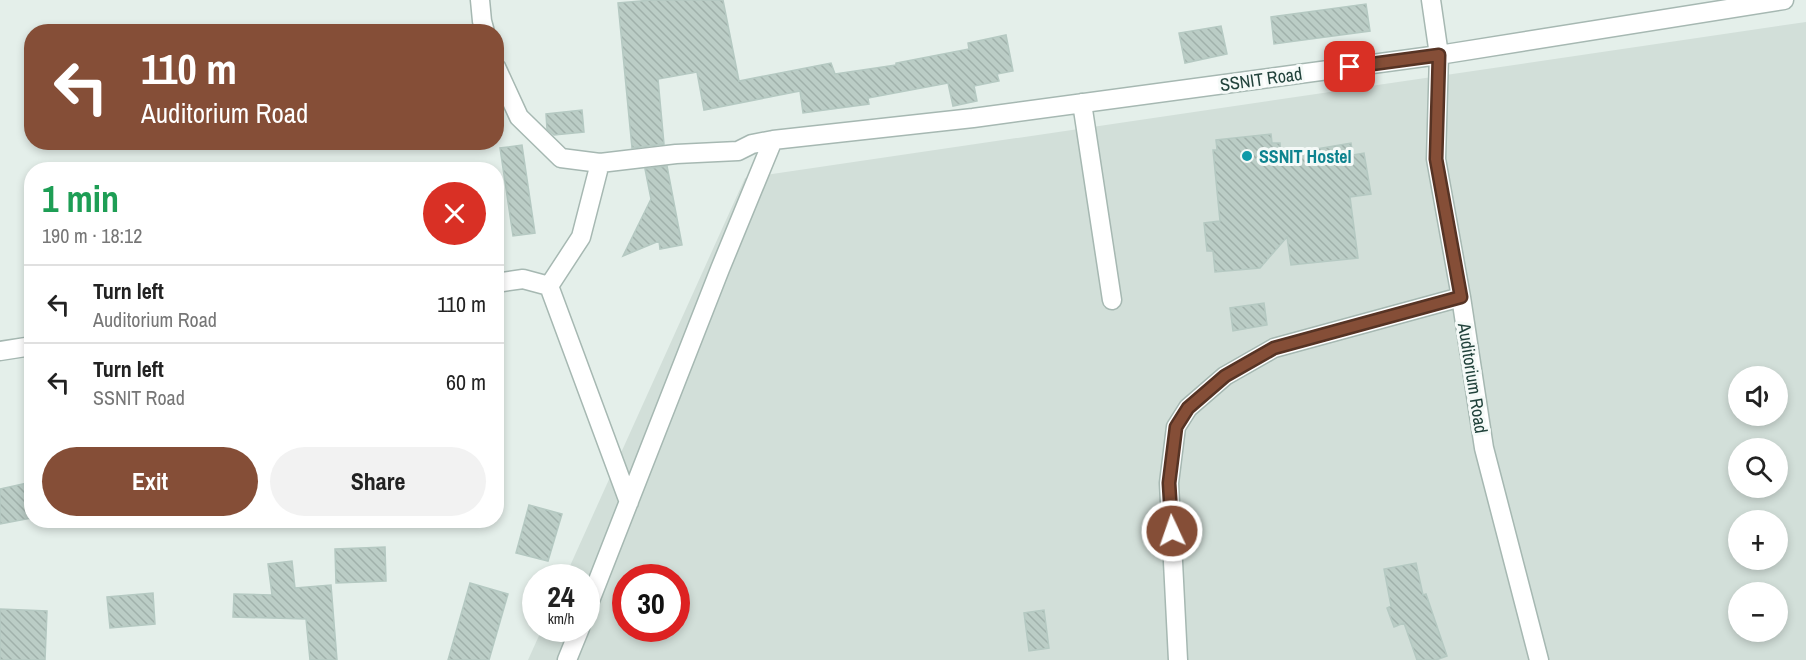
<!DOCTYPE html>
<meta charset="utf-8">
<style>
:root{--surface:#fff;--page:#f2f2f2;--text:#222;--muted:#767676;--line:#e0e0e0;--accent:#854e37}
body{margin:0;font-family:"Archivo Narrow",sans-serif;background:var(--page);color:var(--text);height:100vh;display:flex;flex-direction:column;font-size:22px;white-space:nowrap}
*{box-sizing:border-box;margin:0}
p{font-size:20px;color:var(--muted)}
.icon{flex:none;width:33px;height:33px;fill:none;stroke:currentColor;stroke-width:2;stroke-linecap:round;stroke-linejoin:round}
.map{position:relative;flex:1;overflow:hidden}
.drawer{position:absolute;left:24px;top:162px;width:480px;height:366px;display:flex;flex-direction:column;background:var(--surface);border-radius:24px;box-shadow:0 3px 9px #0003}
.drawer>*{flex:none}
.banner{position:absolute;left:24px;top:24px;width:480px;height:126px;border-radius:24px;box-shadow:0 3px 9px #0003;background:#854e37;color:#fff;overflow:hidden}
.controls{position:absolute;left:1728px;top:366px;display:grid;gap:12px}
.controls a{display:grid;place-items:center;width:60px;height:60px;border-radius:50%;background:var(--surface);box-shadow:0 3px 9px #0003;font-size:30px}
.speed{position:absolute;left:522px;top:564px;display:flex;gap:12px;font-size:30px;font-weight:700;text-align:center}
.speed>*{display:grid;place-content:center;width:78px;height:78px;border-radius:50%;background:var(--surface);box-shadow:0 3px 9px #0003;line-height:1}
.speed small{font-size:15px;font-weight:400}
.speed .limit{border:9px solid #d22;background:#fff;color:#111}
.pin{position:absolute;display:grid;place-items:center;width:51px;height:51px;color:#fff;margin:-26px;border-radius:12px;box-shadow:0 3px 9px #0006}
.me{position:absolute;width:66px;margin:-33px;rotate:357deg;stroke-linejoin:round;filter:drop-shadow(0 0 4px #0008)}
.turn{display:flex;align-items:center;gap:21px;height:126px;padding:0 18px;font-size:27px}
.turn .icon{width:78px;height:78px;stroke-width:2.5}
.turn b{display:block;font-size:42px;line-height:51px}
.round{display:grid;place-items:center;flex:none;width:63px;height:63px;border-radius:32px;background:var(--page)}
.head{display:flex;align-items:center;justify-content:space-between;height:102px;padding:0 18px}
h1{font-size:36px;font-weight:700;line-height:45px;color:#1e9e55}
.action{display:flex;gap:12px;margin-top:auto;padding:12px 18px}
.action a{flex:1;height:69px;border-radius:36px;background:var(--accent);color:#fff;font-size:24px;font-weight:700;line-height:69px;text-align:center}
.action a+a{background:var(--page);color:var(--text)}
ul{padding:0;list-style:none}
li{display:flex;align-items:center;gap:18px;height:78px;padding:0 18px;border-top:2px solid var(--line)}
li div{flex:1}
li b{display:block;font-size:22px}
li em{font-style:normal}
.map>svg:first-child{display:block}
.built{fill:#d2dfd9;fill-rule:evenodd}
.building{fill:url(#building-back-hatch);stroke:#b5c9c2;stroke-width:1.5}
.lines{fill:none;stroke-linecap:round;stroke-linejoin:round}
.street-casing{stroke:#a6b8b2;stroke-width:21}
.street{stroke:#fff;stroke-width:18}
.route-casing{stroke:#563324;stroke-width:15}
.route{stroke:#854e37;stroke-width:10}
.culture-dot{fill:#0f9aa8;stroke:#f5faf8;stroke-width:2}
.labels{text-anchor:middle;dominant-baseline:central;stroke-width:6;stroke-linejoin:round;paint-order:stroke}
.street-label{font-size:18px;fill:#21423b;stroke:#f5faf8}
.culture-label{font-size:18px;font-weight:bold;fill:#0d838f;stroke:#f5faf8;text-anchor:start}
</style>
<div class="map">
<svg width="1806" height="660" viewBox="0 0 1806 660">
<defs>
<pattern id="building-back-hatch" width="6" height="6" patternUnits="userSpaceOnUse" patternTransform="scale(1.5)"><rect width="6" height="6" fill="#bbcdc6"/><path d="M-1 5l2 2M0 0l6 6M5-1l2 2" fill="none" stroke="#a0b1ab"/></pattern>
</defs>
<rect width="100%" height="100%" fill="#e4efea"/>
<path class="built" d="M 1806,22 L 1806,660 L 528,660 L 542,629 L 586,628 L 586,578 L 565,577 L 745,178 ZM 1738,376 L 1778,376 L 1778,416 L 1738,416 ZM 1738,448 L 1778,448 L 1778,488 L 1738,488 ZM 1738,520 L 1778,520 L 1778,560 L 1738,560 ZM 626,578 L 676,578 L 676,628 L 626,628 ZM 1738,592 L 1778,592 L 1778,632 L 1738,632 Z"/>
<path class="building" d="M 652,0 L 723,0 L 739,81 L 831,63 L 835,74 L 896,65 L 896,63 L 969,49 L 968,43 L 1006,35 L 1013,71 L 997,74 L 999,81 L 974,86 L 977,101 L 953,106 L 948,83 L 868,98 L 869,104 L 803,113 L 800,91 L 704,110 L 697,72 L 658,79 L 664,144 L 632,148 L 618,3 Z
M 1366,4 L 1370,31 L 1274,44 L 1271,17 Z
M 1221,26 L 1227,54 L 1185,63 L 1179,33 Z
M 582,110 L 584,132 L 554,135 L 547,129 L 546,114 Z
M 1271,134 L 1272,143 L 1280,143 L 1281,155 L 1351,143 L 1353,155 L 1364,153 L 1371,194 L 1350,197 L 1358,258 L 1291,265 L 1287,237 L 1260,268 L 1215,272 L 1213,251 L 1207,251 L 1204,223 L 1220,221 L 1213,150 L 1217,150 L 1216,140 Z
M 522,145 L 535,233 L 513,236 L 500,148 Z
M 667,166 L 682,245 L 660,249 L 659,241 L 623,256 L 651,199 L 645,169 Z
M 1264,303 L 1267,325 L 1233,331 L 1230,308 Z
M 32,482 L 32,518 L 0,524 L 0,489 Z
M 529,505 L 562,514 L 548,561 L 516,553 Z
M 385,547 L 386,581 L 336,583 L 335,549 Z
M 292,561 L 295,588 L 331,585 L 337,660 L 310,660 L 306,619 L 233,617 L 234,594 L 272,595 L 268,564 Z
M 1416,563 L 1423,595 L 1426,594 L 1447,656 L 1436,660 L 1417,660 L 1404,623 L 1394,627 L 1387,608 L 1391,606 L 1384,569 Z
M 470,583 L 508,594 L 489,660 L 448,660 Z
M 153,593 L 155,624 L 110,628 L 107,597 Z
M 0,609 L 47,611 L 45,660 L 0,660 Z
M 1044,610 L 1049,648 L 1029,651 L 1024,613 Z"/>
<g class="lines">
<defs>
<path id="street" d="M 480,0 L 482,21 L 485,32
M 1431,0 L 1439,55 L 1436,159 L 1461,297 L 1484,448 L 1539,660
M 496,67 L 519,117 L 561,158 L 600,163 L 676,154 L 738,151 L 752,144 L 773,140 L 973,118 L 1439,55 L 1784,0
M 1082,103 L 1112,300
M 496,283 L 523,279 L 549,286
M 549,286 L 629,502
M 549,286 L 581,237 L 600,163
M 0,351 L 32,346
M 586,611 L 720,269 L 773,140
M 567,660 L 580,628
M 1178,660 L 1169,483 L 1176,427 L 1188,408 L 1225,376 L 1274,348 L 1461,297"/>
</defs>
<use href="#street" class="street-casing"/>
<use href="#street" class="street"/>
</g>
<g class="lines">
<defs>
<path id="route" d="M 1172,531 L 1169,483 L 1176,427 L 1188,408 L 1225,376 L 1274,348 L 1461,297 L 1436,159 L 1439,55 L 1350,67"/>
</defs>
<use href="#route" class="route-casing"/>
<use href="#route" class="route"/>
</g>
<circle class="culture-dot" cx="1247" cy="156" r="6"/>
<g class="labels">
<g class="street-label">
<text transform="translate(1261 79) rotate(-8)">SSNIT Road</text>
<text transform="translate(1473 378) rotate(81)">Auditorium Road</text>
</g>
<g class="culture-label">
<text x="1259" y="156">SSNIT Hostel</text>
</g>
</g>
</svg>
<div class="controls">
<a><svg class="icon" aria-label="sound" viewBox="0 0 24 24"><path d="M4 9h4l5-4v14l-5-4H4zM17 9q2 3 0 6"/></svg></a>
<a><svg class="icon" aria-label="search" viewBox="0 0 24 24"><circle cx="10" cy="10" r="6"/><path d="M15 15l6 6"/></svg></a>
<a>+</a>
<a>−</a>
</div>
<div class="speed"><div>24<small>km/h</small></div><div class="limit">30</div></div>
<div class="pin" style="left:1350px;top:67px;background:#d93025"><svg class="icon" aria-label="arrive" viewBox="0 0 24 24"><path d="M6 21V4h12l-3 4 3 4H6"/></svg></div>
<svg class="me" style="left:1172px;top:531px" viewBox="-20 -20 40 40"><circle r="17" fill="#854e37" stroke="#fff" stroke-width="3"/><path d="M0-11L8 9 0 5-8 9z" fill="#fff"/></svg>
<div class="banner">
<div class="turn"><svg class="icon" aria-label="left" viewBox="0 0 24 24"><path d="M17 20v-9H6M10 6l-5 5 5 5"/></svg><div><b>110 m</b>Auditorium Road</div></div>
</div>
<section class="drawer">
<div class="head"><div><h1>1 min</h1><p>190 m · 18:12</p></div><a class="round" style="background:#d93025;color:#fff"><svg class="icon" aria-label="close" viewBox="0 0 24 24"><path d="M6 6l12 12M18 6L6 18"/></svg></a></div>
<ul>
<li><svg class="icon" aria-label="left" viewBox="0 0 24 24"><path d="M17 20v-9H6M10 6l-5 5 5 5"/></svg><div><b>Turn left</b><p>Auditorium Road</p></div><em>110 m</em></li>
<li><svg class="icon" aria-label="left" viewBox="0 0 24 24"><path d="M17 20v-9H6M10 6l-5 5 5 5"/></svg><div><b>Turn left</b><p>SSNIT Road</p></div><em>60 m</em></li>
</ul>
<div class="action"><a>Exit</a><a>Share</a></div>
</section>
</div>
